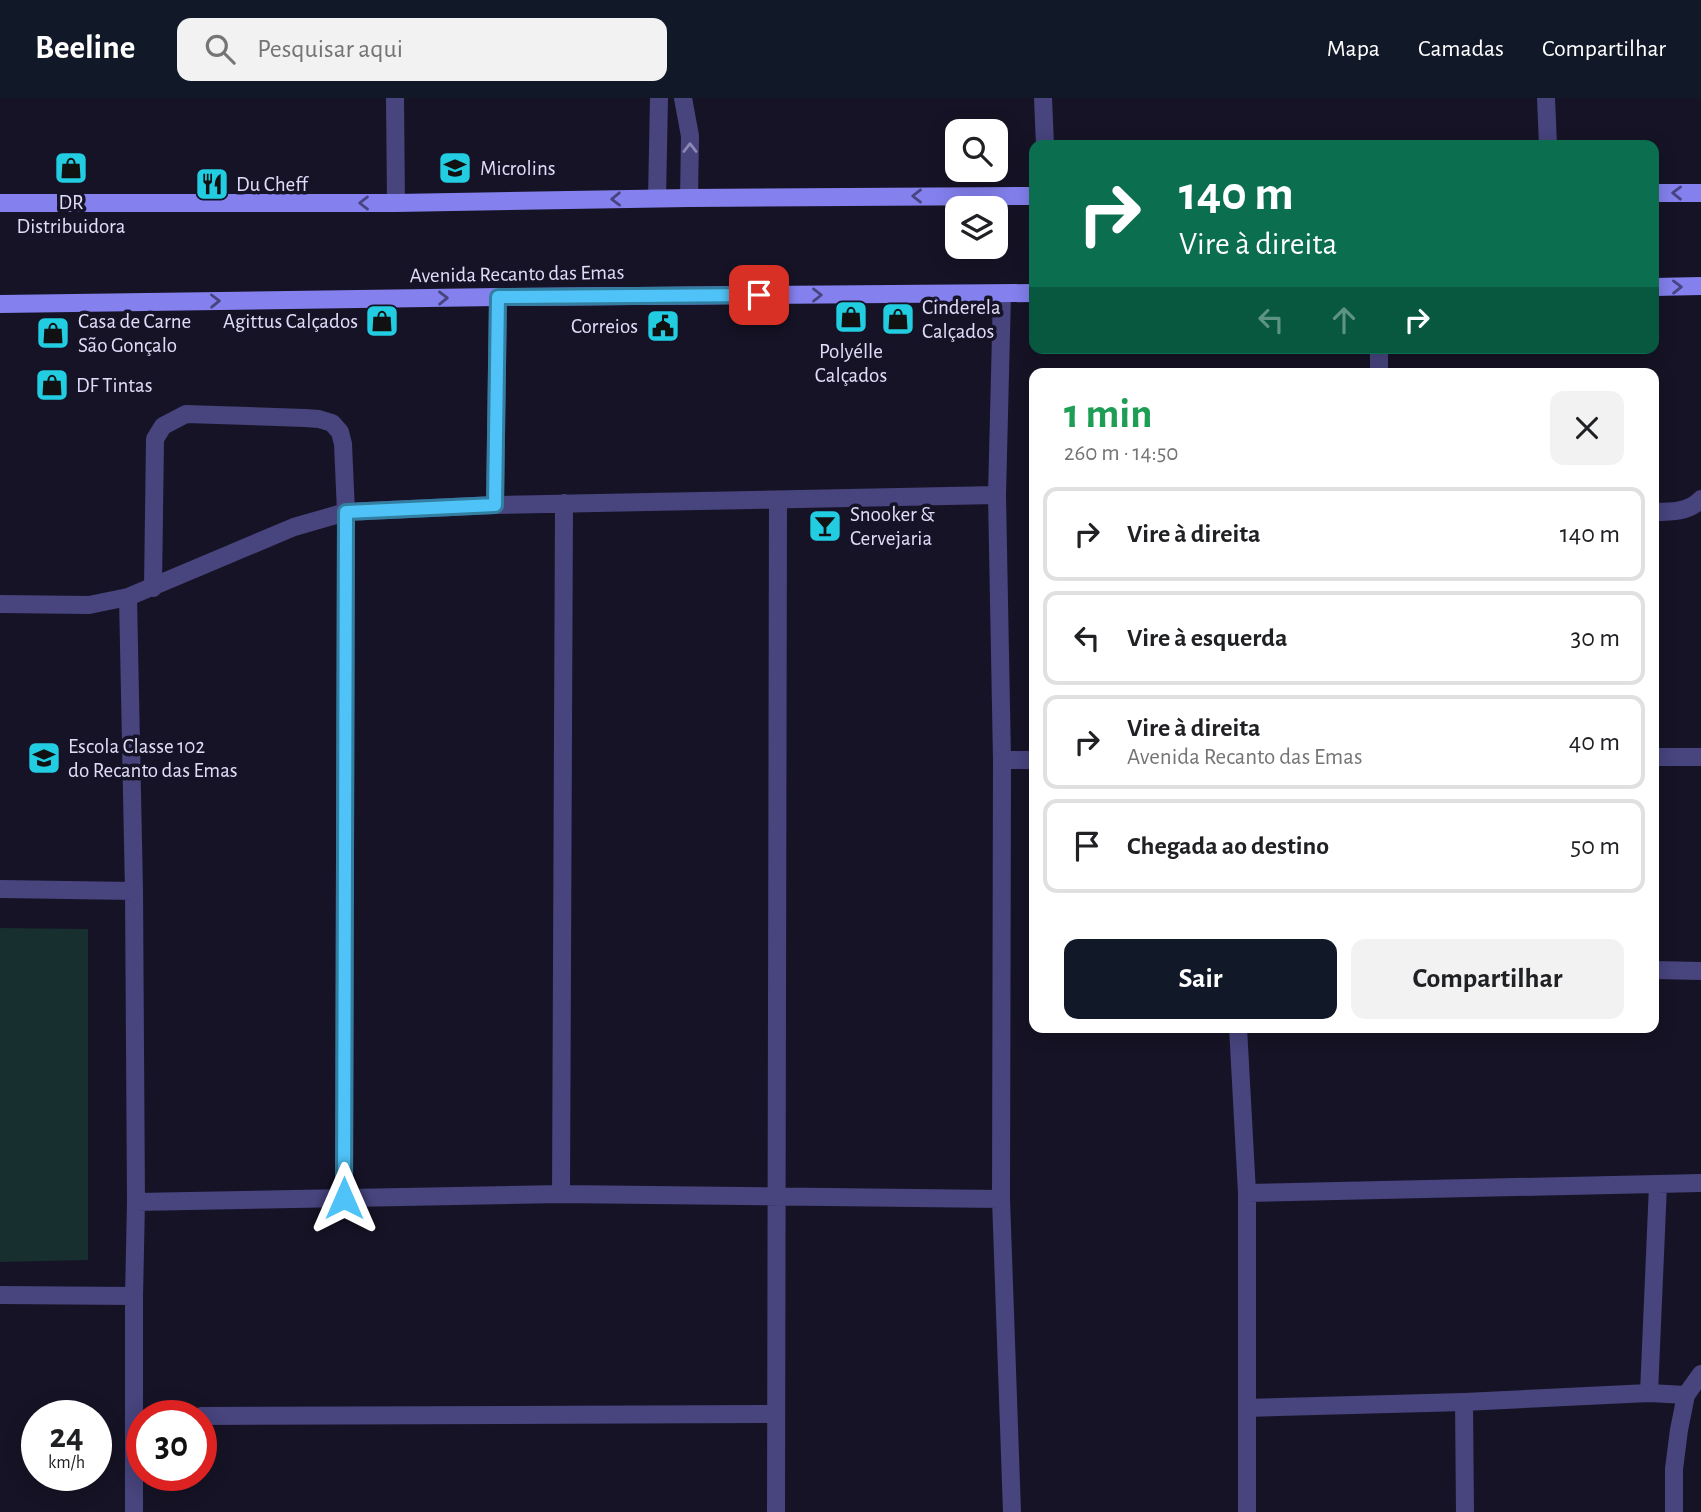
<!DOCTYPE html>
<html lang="pt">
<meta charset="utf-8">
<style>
:root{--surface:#fff;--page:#f2f2f2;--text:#202124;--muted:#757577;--line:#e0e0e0;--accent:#111827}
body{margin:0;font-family:"Alegreya Sans",sans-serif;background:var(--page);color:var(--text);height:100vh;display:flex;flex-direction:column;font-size:26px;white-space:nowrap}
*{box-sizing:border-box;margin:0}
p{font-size:23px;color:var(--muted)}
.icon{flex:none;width:38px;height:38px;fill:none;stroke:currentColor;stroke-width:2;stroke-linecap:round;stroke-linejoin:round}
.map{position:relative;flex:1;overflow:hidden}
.sheet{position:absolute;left:1029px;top:270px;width:630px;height:665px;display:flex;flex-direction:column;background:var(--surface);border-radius:14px;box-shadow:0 4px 18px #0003}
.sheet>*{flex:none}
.hud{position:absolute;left:1029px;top:42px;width:630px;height:214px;border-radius:14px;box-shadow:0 4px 18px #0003;background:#0b6e4f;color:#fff;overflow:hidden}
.controls{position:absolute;left:945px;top:21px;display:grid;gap:14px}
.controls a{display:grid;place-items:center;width:63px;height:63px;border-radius:14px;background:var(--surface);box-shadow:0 4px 18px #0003;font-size:35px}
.speed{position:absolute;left:21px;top:1302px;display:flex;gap:14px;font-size:35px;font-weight:700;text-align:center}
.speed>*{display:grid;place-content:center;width:91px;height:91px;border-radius:50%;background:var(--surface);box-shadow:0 4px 18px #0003;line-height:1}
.speed small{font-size:18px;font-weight:400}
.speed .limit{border:10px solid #d22;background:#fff;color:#111}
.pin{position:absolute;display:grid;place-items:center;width:60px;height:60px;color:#fff;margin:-30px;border-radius:14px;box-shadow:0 4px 10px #0006}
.me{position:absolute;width:77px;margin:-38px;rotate:0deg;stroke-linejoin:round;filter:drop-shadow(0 0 5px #0008)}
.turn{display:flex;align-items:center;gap:24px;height:147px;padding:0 35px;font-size:32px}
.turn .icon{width:91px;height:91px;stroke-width:2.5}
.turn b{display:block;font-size:49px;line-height:60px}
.lanes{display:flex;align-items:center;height:66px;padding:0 35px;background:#0003;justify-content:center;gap:35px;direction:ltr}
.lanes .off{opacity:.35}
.round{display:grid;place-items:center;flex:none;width:74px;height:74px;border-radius:14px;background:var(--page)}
.headline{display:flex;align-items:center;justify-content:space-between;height:119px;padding:0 35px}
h1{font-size:42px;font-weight:600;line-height:52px;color:#1e9e55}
.button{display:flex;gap:14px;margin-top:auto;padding:14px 35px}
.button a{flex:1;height:80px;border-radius:14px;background:var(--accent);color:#fff;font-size:28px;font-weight:600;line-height:80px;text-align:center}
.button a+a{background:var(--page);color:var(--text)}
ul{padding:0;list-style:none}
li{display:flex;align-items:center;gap:21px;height:94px;margin:0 14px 10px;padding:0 21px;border:4px solid var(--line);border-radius:14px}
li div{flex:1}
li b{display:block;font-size:26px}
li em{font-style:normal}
header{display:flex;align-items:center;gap:42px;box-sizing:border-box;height:98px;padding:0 35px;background:var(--accent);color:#fff}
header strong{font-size:33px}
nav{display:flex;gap:38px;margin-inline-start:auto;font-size:24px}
.search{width:490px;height:63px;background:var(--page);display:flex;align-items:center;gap:18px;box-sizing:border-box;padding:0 24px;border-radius:14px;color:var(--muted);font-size:26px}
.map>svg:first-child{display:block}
.green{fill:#172f2e}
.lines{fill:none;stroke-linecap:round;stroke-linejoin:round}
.service{stroke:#47447e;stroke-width:18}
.minor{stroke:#47447e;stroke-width:18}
.secondary{stroke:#8480ee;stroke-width:18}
.oneway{stroke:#8c89b6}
.oneway2{stroke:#484480}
.route-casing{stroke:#337fa1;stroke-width:18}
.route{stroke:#4fc3f7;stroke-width:12}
.labels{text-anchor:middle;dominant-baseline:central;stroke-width:7;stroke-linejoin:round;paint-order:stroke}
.poi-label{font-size:21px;fill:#e0ddfa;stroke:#161326;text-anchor:start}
.street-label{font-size:21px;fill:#e0ddfa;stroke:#161326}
</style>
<header>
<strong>Beeline</strong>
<div class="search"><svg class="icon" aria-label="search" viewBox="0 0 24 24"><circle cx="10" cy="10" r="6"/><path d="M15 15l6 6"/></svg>Pesquisar aqui</div>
<nav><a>Mapa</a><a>Camadas</a><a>Compartilhar</a></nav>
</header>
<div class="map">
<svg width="1701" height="1414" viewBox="0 0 1701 1414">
<rect width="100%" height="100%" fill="#161326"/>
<path class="green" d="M 0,830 L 88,831 L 88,1162 L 0,1164 Z"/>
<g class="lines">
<path class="service" d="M 395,0 L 396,105
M 683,0 L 690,38 L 689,100
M 1043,0 L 1045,47
M 1546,0 L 1548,47
M 657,100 L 659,0
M 1379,250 L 1379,275
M 495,407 L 498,199
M 1654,414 C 1671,414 1689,414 1701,401"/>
<path class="minor" d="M 1002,196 L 997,397 L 1002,662 L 1001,1101 L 1012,1414
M 153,490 L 155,341 L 163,328 L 186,316 L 305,320 L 319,321 L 332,325 L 340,334 L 343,346 L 346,414 L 344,1100
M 128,499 L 134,793 L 136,1104 L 134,1198 L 134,1414
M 0,506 L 89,507 L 128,499 L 294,429 L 346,414 L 495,407 L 997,397
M 1654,659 L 1701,659
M 1002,662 L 1034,662
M 0,791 L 134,793
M 1654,872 L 1701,873
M 1238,929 L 1247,1095 L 1247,1414
M 1247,1095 L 1701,1085
M 561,1096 L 564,405
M 136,1104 L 561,1096 L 1001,1101
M 0,1197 L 134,1198
M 1649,1295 L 1658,1087
M 1464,1304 L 1465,1414
M 1247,1310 L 1464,1304 L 1649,1295 L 1686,1297
M 201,1318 L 776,1316
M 776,1414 L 778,402
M 1674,1414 L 1674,1371 L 1679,1332 L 1686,1297 L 1701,1276"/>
<path class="secondary" d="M 1654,95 L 1701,95
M 0,105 L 396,105 L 689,100 L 1034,98
M 1654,189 L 1701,188
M 0,206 L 498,199 L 1034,195"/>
</g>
<defs><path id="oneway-chevron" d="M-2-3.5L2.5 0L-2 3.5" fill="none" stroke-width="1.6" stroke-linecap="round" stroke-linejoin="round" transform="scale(1.75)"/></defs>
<use class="oneway" href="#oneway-chevron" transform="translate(690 50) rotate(-90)"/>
<g class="oneway2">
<use href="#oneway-chevron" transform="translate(1677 95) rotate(-179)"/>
<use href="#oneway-chevron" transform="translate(917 98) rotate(180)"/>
<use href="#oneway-chevron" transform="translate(616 101) rotate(179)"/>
<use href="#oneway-chevron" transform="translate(364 105) rotate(180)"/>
<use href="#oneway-chevron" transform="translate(1677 189) rotate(-1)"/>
<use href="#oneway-chevron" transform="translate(817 197)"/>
<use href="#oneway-chevron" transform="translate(443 200) rotate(-1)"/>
<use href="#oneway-chevron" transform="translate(215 203) rotate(-1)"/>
</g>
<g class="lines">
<defs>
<path id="route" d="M 344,1100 L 346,414 L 495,407 L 498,199 L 759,197"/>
</defs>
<use href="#route" class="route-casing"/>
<use href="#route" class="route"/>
</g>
<defs>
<symbol id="shop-square" viewBox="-11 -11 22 22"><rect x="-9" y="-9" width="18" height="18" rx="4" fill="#22cce1" stroke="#161326"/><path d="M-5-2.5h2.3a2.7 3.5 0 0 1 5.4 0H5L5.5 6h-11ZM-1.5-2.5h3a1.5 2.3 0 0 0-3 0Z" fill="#111"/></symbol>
<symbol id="school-square" viewBox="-11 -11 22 22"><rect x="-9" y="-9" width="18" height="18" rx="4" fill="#22cce1" stroke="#161326"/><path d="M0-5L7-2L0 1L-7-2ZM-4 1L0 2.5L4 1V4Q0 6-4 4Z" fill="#111"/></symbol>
<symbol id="restaurant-square" viewBox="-11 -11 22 22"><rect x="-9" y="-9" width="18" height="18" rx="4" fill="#22cce1" stroke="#161326"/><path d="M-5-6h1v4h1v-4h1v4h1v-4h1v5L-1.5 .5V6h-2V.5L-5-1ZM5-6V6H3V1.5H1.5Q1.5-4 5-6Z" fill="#111"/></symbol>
<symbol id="civic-square" viewBox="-11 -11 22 22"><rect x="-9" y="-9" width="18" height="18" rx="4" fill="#22cce1" stroke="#161326"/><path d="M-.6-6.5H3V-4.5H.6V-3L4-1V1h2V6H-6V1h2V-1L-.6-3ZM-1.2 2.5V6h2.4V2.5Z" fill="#111"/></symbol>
<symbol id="bar-square" viewBox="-11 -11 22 22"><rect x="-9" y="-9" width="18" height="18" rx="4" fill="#22cce1" stroke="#161326"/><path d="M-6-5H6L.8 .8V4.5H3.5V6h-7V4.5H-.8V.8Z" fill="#111"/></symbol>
</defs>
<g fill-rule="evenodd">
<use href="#shop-square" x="52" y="51" width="38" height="38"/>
<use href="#school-square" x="436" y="51" width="38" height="38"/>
<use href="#restaurant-square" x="193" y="67" width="38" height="38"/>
<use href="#shop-square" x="832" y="200" width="38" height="38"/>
<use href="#shop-square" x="879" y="202" width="38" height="38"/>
<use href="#shop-square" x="363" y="204" width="38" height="38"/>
<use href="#civic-square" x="644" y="209" width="38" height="38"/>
<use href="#shop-square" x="34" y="216" width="38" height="38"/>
<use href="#shop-square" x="33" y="268" width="38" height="38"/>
<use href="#bar-square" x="806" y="409" width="38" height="38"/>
<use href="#school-square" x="25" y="641" width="38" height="38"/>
</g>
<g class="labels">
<g class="poi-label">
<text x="480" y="70">Microlins</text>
<text x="236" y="86">Du Cheff</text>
<text x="71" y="104" text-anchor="middle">DR<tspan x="71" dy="24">Distribuidora</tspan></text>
<text x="922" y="209">Cinderela<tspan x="922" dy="24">Calçados</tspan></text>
<text x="78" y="223">Casa de Carne<tspan x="78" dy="24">São Gonçalo</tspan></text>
<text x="358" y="223" text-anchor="end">Agittus Calçados</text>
<text x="638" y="228" text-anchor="end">Correios</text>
<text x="851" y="253" text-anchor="middle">Polyélle<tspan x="851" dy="24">Calçados</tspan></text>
<text x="76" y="287">DF Tintas</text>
<text x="850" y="416">Snooker &amp;<tspan x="850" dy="24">Cervejaria</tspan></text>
<text x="68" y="648">Escola Classe 102<tspan x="68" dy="24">do Recanto das Emas</tspan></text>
</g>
<g class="street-label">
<text transform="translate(517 176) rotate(-1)">Avenida Recanto das Emas</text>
</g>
</g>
</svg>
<div class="controls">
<a><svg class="icon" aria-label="search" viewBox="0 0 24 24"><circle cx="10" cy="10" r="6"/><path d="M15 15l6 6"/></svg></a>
<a><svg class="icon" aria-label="layers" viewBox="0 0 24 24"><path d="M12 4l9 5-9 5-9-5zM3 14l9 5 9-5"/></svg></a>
</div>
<div class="speed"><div>24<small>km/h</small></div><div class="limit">30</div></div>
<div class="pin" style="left:759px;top:197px;background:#d93025"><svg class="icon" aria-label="arrive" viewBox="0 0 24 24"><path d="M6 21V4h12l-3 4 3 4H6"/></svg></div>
<svg class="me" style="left:344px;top:1100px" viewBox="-20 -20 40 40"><path d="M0-17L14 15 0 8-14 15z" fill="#4fc3f7" stroke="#fff" stroke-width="4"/></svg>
<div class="hud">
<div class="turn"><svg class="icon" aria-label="right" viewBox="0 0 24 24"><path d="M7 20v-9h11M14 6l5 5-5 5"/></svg><div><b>140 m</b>Vire à direita</div></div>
<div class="lanes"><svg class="icon off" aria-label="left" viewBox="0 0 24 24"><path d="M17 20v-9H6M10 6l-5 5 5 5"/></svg><svg class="icon off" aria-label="ahead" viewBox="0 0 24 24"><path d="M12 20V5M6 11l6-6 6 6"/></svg><svg class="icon" aria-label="right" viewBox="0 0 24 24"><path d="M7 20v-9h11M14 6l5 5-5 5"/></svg></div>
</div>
<section class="sheet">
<div class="headline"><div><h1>1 min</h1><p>260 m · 14:50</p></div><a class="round"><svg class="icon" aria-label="close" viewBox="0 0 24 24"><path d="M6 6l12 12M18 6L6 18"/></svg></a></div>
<ul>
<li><svg class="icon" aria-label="right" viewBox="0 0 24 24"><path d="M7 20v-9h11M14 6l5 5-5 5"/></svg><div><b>Vire à direita</b></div><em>140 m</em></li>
<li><svg class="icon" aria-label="left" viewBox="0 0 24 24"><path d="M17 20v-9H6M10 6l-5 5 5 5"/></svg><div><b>Vire à esquerda</b></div><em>30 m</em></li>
<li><svg class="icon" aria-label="right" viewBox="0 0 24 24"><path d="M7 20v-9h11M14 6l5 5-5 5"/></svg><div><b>Vire à direita</b><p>Avenida Recanto das Emas</p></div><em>40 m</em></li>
<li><svg class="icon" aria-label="arrive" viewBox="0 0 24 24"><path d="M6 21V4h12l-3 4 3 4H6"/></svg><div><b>Chegada ao destino</b></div><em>50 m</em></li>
</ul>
<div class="button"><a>Sair</a><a>Compartilhar</a></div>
</section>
</div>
